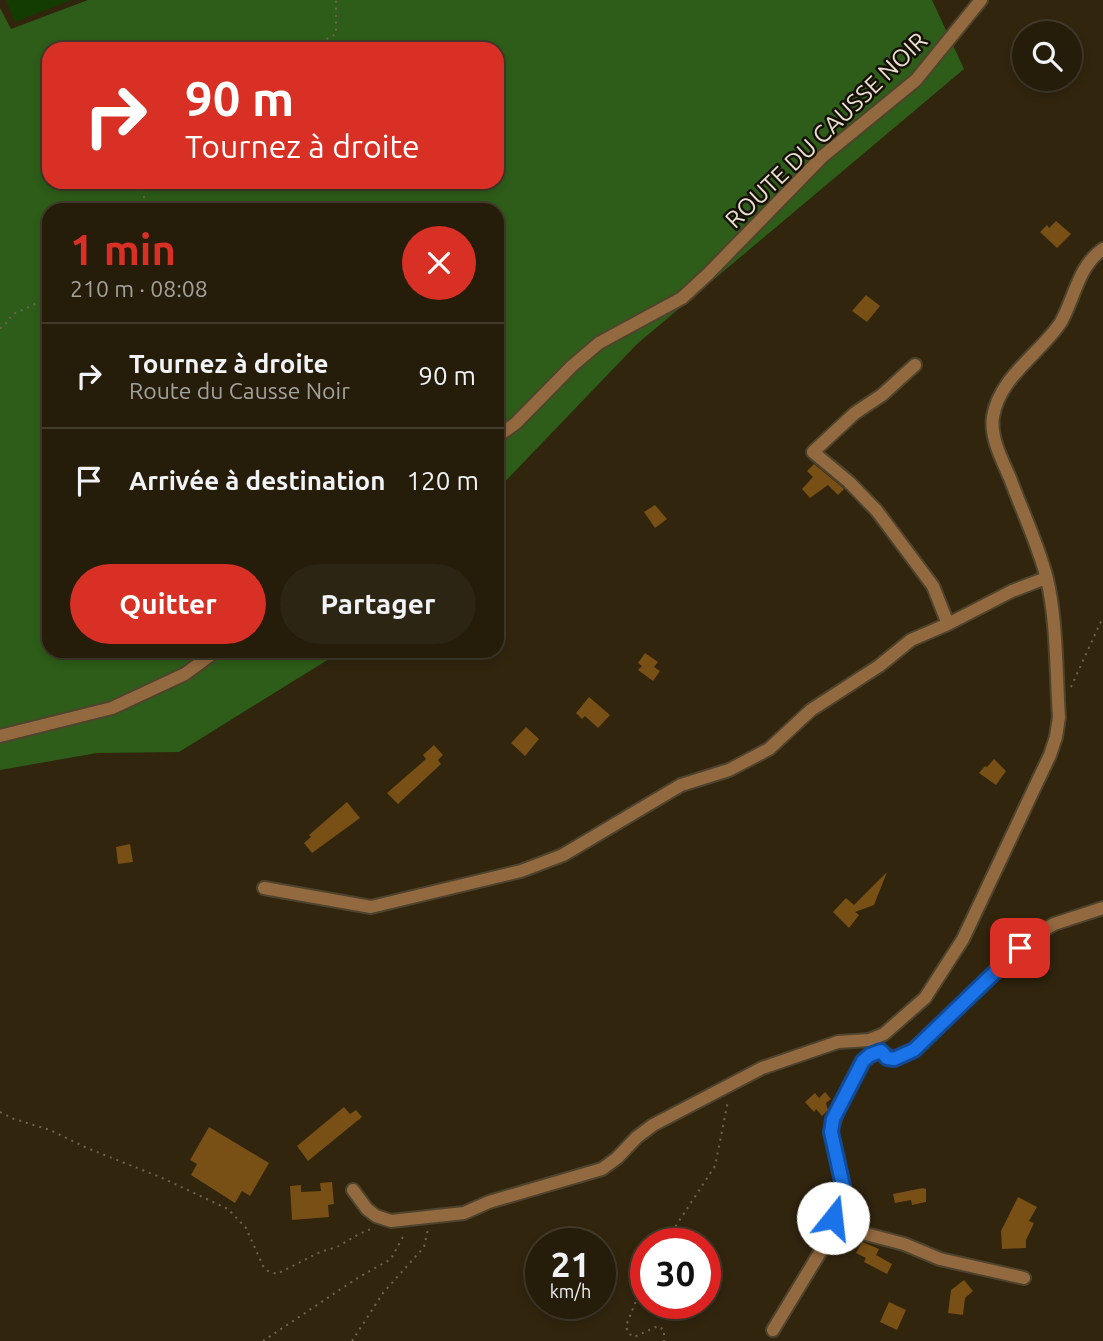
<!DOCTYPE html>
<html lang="fr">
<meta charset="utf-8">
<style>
:root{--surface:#251c0a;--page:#2d2513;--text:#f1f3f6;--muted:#a3a19c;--line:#423a2b;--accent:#d93025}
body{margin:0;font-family:Ubuntu,sans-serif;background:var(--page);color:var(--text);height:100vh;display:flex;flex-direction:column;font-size:26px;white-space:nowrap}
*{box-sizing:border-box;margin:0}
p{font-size:23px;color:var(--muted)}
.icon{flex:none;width:38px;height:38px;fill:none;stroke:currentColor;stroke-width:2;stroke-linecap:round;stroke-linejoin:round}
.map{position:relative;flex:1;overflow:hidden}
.details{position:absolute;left:42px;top:203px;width:462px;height:455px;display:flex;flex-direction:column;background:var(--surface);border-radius:21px;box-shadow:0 4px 10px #0003,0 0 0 2px var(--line)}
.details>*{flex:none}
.top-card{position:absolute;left:42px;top:42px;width:462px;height:147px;border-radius:21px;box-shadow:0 4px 10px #0003,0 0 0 2px var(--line);background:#d93025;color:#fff;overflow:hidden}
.fabs{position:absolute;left:1012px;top:21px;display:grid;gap:14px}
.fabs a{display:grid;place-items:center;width:70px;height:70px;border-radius:50%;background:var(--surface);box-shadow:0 4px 10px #0003,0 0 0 2px var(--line);font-size:35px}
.speed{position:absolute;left:525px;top:1228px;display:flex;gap:14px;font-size:35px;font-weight:700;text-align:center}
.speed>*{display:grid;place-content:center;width:91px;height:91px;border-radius:50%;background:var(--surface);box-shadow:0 4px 10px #0003,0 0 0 2px var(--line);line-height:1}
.speed small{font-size:18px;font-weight:400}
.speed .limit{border:10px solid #d22;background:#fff;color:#111}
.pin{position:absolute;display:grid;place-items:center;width:60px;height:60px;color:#fff;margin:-30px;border-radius:14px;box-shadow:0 4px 10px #0006}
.me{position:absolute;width:77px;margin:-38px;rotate:16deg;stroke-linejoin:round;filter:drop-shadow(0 0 5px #0008)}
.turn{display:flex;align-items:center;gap:24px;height:147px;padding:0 28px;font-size:32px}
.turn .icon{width:91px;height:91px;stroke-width:2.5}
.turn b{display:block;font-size:49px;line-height:60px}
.round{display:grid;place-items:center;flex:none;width:74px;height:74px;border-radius:37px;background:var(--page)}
.overview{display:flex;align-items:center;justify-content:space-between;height:119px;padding:0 28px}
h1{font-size:42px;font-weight:600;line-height:52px;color:var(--accent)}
.action{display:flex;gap:14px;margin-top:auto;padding:14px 28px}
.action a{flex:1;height:80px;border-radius:42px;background:var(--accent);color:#fff;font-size:28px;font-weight:600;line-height:80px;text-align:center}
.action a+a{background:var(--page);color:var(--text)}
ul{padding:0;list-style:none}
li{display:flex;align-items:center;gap:21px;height:105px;padding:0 28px;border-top:2px solid var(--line)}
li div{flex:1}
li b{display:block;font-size:26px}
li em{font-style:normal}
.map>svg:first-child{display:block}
.green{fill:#123c00}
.forest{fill:#2d5d18;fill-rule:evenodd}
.building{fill:#784f14}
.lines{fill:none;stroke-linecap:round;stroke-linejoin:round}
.minor-casing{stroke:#4e432d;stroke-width:16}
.path{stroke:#6f6450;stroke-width:2;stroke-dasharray:2 5;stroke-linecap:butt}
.minor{stroke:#936940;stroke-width:12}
.route-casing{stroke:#114b97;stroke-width:18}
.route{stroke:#1a73e8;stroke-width:12}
.labels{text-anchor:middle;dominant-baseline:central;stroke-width:5;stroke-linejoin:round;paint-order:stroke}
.street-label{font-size:24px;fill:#e7dfd1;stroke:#150f06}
</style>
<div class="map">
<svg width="1103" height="1341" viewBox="0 0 1103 1341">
<rect width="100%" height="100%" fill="#31250e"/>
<path class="green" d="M 6,0 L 71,0 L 15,22 Z"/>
<path class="forest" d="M 88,0 L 932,0 L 964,69 L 637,344 L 497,490 L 497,210 L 49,210 L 49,651 L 342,651 L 179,752 L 97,753 L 0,770 L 0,8 L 11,29 ZM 49,49 L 497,49 L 497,182 L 49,182 Z"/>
<path class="building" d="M 1056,221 L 1071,234 L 1057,248 L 1040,232 L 1047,225 L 1049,228 Z
M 866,295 L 880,306 L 867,322 L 852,311 Z
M 814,464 L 843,488 L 844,489 L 838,495 L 828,485 L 810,498 L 802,489 L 813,477 L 807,471 Z
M 655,505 L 667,519 L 655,528 L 644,512 Z
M 645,653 L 658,662 L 654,667 L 660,671 L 653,681 L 638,670 L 642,666 L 638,663 Z
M 589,697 L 610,715 L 598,728 L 585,716 L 582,719 L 576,713 Z
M 526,727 L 539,739 L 525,756 L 511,743 Z
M 434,745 L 443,755 L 438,760 L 441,764 L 398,804 L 387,793 L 426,759 L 423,755 Z
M 994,759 L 1006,771 L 996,785 L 979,773 L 985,766 L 987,767 Z
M 347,802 L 360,818 L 312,853 L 304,843 L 311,837 L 309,835 Z
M 130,844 L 133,862 L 118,864 L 116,847 Z
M 887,872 L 874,905 L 855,912 L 859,915 L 849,928 L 833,912 L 846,898 L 854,905 Z
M 825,1092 L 831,1099 L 826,1103 L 828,1110 L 822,1116 L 816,1109 L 814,1112 L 805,1102 L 815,1093 L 819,1098 Z
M 344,1107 L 350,1114 L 356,1110 L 362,1117 L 308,1161 L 297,1146 Z
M 209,1127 L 269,1163 L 250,1196 L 242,1191 L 235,1203 L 191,1175 L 197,1164 L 190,1160 Z
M 332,1182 L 334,1204 L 328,1205 L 329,1217 L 292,1220 L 290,1186 L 301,1185 L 301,1192 L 321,1191 L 320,1183 Z
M 923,1188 L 926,1189 L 926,1202 L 912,1205 L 911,1200 L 895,1203 L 893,1194 Z
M 1018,1197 L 1037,1207 L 1029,1221 L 1034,1223 L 1026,1240 L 1026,1248 L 1002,1249 L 1001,1231 Z
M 862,1242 L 879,1249 L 876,1255 L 892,1264 L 887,1274 L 864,1262 L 866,1258 L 856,1253 Z
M 964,1280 L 973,1291 L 965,1298 L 963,1315 L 948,1313 L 951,1290 Z
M 889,1302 L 906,1310 L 897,1330 L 880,1322 Z"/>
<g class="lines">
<defs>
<path id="minor" d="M 915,365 L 882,395 L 855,413 L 813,452 L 849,482 L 877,511 L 933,586 L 948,624
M 497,437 L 516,423 L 572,366 L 599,343 L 682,298 L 708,274 L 823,156 L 916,80 L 981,0
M 0,736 L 112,708 L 185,674 L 216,651
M 264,888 L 371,907 L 521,871 L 563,855 L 681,785 L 729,770 L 769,749 L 811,710 L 879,666 L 911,640 L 948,624 L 1012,591 L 1046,578
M 875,1045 C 891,1060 893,1062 914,1050 L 1034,936 L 1054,924 L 1103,908
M 881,1051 L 870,1055 L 863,1061 L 839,1105 L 831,1132 L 843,1186 L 833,1218 L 836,1226 L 904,1244 L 940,1259 L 1024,1278
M 353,1190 L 367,1209 L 376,1216 L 391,1221 L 464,1213 L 489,1202 L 602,1169 L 617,1158 L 637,1137 L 653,1125 L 762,1068 L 838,1042 L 869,1040 L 884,1034 L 925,998 L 963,939 L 1050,755 L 1056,737 L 1059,717 C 1056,673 1057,621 1047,579 C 1038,544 1022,511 1010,478 C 1002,460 990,437 993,417 C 999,377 1041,353 1061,322 C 1075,297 1078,266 1103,249
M 773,1330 L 836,1226"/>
</defs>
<use href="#minor" class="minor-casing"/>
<path class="path" d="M 308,49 L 336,34 L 336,0
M 143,182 C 141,193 146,199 147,210
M 0,328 L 3,327 L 13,314 L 42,301 L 49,295
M 1071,687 L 1103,617
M 0,1112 L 14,1119 L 50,1130 L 87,1148 L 160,1177 L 228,1209 L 246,1228 L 263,1266 L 268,1271 L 277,1274 L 320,1252 L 337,1247 L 359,1234 L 373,1228
M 664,1244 L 715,1166 L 728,1101
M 646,1276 L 626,1326 L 628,1333 L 634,1337 L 658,1326 L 664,1330 L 664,1341
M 263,1341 L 356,1279 L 391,1259 L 405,1233
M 352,1341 L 383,1293 L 424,1247 L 428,1229"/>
<use href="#minor" class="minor"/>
</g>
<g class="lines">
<defs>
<path id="route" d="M 833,1218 L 843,1186 L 831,1132 L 833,1119 L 863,1061 L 870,1055 L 881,1051 L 887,1058 L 894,1059 L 914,1050 L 1020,948"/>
</defs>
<use href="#route" class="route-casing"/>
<use href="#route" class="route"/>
</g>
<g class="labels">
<g class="street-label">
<text transform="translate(826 130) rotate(-44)">ROUTE DU CAUSSE NOIR</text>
</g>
</g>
</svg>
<div class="fabs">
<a><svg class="icon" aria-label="search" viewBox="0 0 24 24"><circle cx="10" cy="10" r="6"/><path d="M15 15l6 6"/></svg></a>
</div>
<div class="speed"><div>21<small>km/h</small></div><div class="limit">30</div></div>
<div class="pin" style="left:1020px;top:948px;background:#d93025"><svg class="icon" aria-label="arrive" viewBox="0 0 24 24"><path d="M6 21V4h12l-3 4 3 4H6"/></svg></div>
<svg class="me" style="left:833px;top:1218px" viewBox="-20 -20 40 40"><circle r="19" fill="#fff"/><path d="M0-13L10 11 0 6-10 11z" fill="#1a73e8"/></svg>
<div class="top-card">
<div class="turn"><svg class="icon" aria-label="right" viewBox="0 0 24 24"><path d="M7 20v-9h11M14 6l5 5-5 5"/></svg><div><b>90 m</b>Tournez à droite</div></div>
</div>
<section class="details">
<div class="overview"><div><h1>1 min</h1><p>210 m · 08:08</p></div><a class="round" style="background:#d93025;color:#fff"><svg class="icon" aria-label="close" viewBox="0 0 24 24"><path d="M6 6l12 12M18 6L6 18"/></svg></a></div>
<ul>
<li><svg class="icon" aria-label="right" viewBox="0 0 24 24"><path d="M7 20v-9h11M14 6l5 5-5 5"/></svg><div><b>Tournez à droite</b><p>Route du Causse Noir</p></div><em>90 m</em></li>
<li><svg class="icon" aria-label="arrive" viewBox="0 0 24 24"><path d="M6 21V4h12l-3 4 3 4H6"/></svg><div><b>Arrivée à destination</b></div><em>120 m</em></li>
</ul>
<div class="action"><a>Quitter</a><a>Partager</a></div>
</section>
</div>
